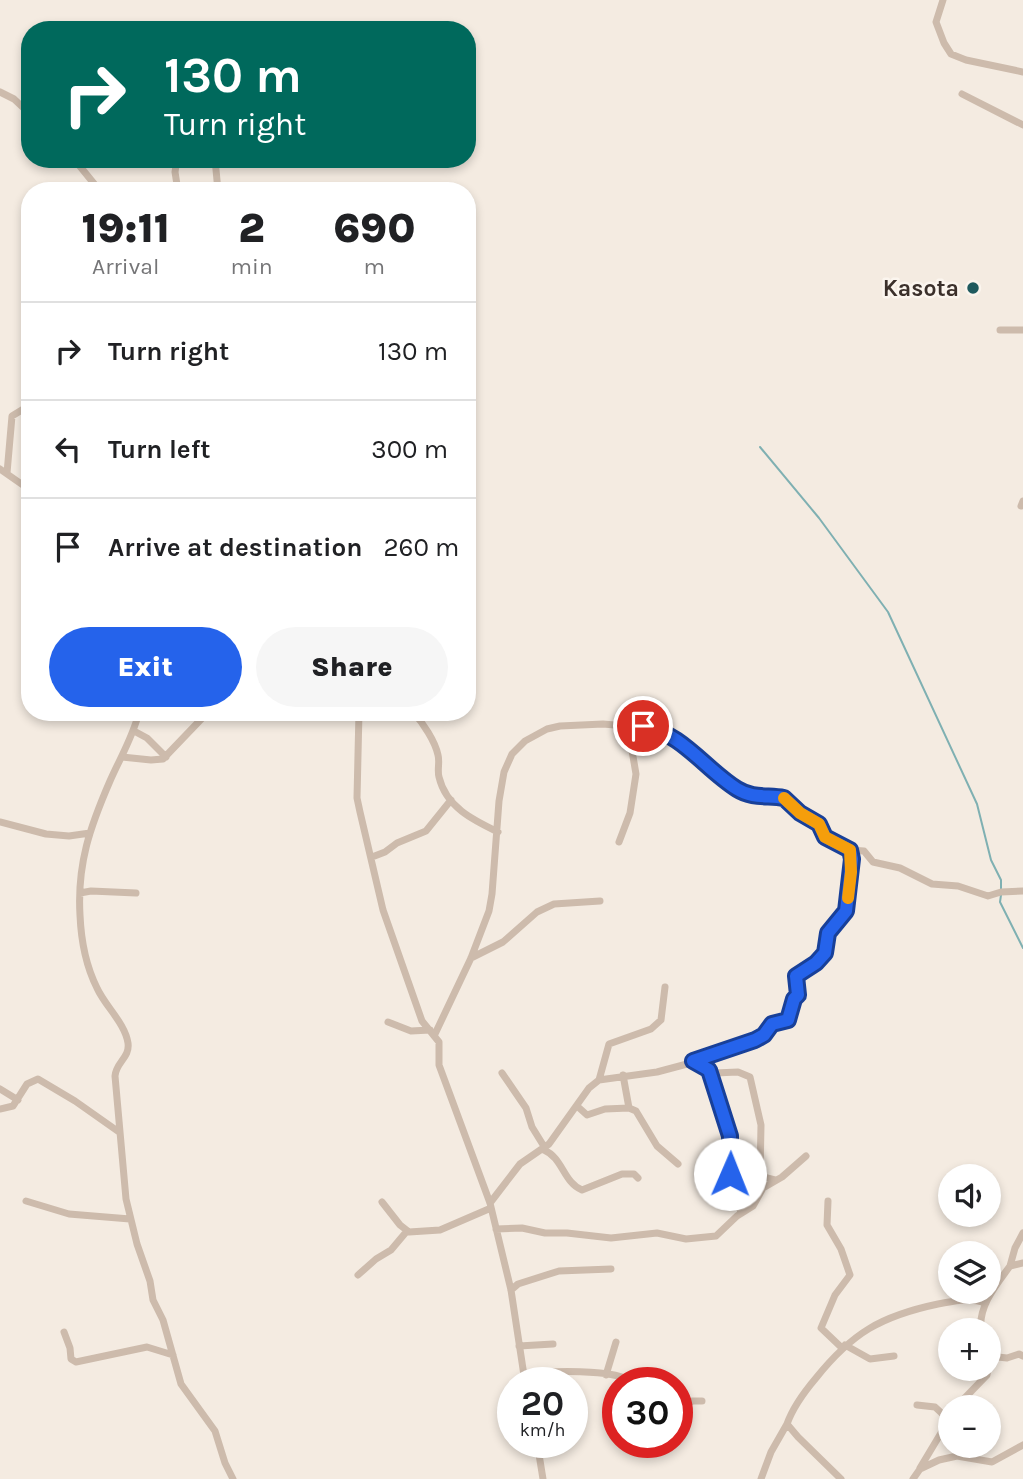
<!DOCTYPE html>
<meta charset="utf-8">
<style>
:root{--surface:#fff;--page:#f6f6f6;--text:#202124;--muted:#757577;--line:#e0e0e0;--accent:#2563eb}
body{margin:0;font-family:Karla,sans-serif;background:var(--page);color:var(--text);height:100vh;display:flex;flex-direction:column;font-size:26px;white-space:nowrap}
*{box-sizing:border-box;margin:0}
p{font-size:23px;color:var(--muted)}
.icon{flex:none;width:38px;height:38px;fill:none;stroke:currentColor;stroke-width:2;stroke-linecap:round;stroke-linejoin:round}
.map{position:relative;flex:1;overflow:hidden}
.sheet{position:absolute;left:21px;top:182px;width:455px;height:539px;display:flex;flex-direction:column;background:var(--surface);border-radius:28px;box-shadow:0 4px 10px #0003}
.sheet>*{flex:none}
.hud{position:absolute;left:21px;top:21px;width:455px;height:147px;border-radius:28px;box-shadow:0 4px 10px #0003;background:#00695c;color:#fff;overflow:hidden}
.controls{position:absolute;left:938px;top:1164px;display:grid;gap:14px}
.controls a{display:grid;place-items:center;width:63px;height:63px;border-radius:50%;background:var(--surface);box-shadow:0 4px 10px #0003;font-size:35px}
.speed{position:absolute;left:497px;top:1367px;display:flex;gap:14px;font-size:35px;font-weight:700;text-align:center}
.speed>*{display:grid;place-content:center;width:91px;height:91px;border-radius:50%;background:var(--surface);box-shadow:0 4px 10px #0003;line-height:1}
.speed small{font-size:18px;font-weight:400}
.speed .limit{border:10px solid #d22;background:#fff;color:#111}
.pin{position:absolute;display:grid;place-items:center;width:60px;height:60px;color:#fff;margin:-30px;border:4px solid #fff;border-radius:50%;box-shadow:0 2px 7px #0007}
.me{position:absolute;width:77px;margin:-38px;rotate:1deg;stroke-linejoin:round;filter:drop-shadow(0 0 5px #0008)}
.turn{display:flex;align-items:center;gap:24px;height:147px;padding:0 28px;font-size:32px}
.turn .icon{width:91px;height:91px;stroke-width:2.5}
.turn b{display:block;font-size:49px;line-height:60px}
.eta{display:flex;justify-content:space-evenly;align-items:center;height:119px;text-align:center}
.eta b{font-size:42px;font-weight:800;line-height:49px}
.primary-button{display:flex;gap:14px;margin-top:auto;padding:14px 28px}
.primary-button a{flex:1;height:80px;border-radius:42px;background:var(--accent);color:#fff;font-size:28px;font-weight:800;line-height:80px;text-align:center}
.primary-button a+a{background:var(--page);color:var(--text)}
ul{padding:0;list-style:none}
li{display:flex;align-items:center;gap:21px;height:98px;padding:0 28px;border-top:2px solid var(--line)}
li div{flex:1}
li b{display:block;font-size:26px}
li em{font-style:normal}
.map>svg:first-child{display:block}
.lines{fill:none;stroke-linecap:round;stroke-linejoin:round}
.stream{stroke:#7fb0b2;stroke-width:2}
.minor{stroke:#cdbbac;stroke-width:7}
.route-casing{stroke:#184099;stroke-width:18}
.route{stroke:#2563eb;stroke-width:12}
.slow{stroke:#f59e0b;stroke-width:12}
.poi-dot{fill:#1f5a5e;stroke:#fbf5ee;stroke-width:2.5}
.labels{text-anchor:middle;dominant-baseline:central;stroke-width:5;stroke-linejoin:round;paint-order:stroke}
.poi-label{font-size:23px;font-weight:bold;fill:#3b302b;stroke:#fbf5ee;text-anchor:end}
</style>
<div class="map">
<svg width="1023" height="1479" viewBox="0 0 1023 1479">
<rect width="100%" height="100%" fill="#f4ebe1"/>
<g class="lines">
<path class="stream" d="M 760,447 L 819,518 L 888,612 L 977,804 L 991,860 L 1001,880 L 1001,890
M 1001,895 L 1000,902 L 1023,948"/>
<path class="minor" d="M 943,0 L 936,22 L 944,43 L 951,54 L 966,60 L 1023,72
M 0,92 L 14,99 L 30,114
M 962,94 L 1023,125
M 74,159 L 100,191
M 177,159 L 175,172 L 178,191
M 215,159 L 218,191
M 26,271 L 30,283
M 1000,330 L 1023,330
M 0,469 L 30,490
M 7,473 L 12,416 L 30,405
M 1021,506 L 1023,501
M 139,712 C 133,737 120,758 110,781 C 90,827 77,864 80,915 C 81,939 86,966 97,988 C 105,1006 125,1023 128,1043 C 130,1058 116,1062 115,1076 L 126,1199 L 137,1244 L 150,1281 L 153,1300 L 163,1320 L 181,1384 L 215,1431 L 225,1463 L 233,1479
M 219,712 L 227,714 L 233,712
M 359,712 L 357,798 L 360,812 L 383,910 L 422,1021 L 439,1042 L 439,1065 L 490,1203 L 511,1290 L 525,1382
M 413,712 C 423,723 435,741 438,755 C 440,762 437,770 439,777 C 446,807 473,820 498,832
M 134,731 L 147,738 L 166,757
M 122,757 L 151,760 L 163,759 L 208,712
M 0,822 L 46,834 L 69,836 L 90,833
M 619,842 L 630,813 L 636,774 L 629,733 L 625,727
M 372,857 L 385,852 L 397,843 L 426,831 L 451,800
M 80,893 L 91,891 L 136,893
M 471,958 L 503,942 L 537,912 L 554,904 L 600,901
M 388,1022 L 411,1031 L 430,1030
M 435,1034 L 471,958 L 489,911 L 492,894 L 499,801 L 504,772 L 512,754 L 525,741 L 547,729 L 560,726 L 603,724 L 650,728 L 683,745 L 738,789 L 756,797 L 784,798 L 800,813 L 819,824 L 825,837 L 850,850 L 864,851 L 873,862 L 900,868 L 932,884 L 958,886 L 988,896 L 1001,892 L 1023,891
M 693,1061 L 715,1073 L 738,1072 L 750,1077 L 761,1125 L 760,1176 L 775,1180
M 709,1070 L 730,1136 L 730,1174 L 741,1213
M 502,1073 L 526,1108 L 532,1127 L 545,1148
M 623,1075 L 629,1108 L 636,1111 L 657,1146 L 678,1164
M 599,1080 L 609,1044 L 651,1029 L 661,1020 L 665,987
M 0,1089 L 18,1100
M 577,1106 L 587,1115 L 605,1109 L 629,1108
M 0,1109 L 13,1106 L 27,1084 L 38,1079 L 75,1101 L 119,1132
M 544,1150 C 563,1158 563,1182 582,1190 L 622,1174 L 634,1174 L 638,1178
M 26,1201 L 69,1214 L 130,1219
M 828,1201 L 827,1225 L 841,1249 L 850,1275 L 835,1295 L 821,1328 L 842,1348
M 382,1202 L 400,1225 L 409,1232 L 440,1230 L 491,1208
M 490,1203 L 520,1164 L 549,1144 L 589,1088 L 599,1080 L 657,1072 L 687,1064 L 760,1038 L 772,1024 L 788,1020 L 794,999 L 798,995 L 796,976 L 812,966 L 825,953 L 828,933 L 846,911 L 851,872 L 850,850
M 496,1229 L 522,1228 L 545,1233 L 567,1233 L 611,1238 L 657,1233 L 686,1239 L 716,1236 L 737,1216 L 753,1206 L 763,1188 L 782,1177 L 806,1156
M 1010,1266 L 1015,1248 L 1023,1233
M 358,1275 L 376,1259 L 391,1250 L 407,1231
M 511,1290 L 518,1284 L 559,1271 L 611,1269
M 981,1330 C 978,1306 997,1284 1010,1266 L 1023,1263
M 64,1332 L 70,1348 L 71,1359 L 76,1362 L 147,1347 L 173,1355
M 845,1345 L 870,1359 L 894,1356
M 519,1346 L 553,1344
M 989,1356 L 1007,1358 L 1019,1354 L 1023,1356
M 524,1375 C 542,1370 620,1369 631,1382
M 606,1375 L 616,1342
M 917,1405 L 935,1407 L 949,1420
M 956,1407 L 987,1375 L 989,1363
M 677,1413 L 692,1401 L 702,1401
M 537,1442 L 543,1479
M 920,1468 L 950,1418
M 761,1479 L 771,1452 L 787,1424
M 841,1479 L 798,1437 L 787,1424 C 793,1407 805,1391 816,1378 C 852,1333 881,1316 938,1304 C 955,1301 969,1297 986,1303
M 913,1479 L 920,1469 L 939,1460 L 957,1456 L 992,1462 L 1023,1445"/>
</g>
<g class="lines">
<defs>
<path id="route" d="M 643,726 C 682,733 705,769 737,789 C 753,799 768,795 784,798 L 800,813 L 819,824 L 825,837 L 850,850 L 852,859 L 846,911 L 828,933 L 825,953 L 816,963 L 796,976 L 798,995 L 794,999 L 788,1020 L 772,1024 L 764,1035 L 755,1040 L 693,1061 L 709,1070 L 730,1136 L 730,1174"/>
</defs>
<use href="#route" class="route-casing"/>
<use href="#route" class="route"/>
<path class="slow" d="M 784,798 L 800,813 L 819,824 L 825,837 L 850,850 L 851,872 L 848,898"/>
</g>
<circle class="poi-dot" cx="973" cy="288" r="7"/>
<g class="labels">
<g class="poi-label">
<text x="959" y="288">Kasota</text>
</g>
</g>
</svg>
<div class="controls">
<a><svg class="icon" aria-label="sound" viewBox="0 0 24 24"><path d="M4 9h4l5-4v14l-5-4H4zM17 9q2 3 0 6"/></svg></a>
<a><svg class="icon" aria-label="layers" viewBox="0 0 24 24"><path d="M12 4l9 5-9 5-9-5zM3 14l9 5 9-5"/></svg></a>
<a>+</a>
<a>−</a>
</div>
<div class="speed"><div>20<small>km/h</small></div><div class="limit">30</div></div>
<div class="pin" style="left:643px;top:726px;background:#d93025"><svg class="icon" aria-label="arrive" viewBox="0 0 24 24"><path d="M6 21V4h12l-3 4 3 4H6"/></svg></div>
<svg class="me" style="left:730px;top:1174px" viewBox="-20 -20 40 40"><circle r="19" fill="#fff"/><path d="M0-13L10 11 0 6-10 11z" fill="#2563eb"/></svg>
<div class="hud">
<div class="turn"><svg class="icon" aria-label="right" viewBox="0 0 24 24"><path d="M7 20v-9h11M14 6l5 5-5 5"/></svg><div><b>130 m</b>Turn right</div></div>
</div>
<section class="sheet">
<div class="eta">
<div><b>19:11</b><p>Arrival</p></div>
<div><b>2</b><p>min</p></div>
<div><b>690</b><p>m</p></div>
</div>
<ul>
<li><svg class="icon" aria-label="right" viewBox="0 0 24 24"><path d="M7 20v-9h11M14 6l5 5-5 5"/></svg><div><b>Turn right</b></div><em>130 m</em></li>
<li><svg class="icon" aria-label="left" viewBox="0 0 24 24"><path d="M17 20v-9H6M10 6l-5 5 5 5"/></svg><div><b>Turn left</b></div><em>300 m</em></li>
<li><svg class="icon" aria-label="arrive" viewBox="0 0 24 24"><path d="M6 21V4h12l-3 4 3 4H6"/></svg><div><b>Arrive at destination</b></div><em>260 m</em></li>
</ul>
<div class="primary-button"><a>Exit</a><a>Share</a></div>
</section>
</div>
